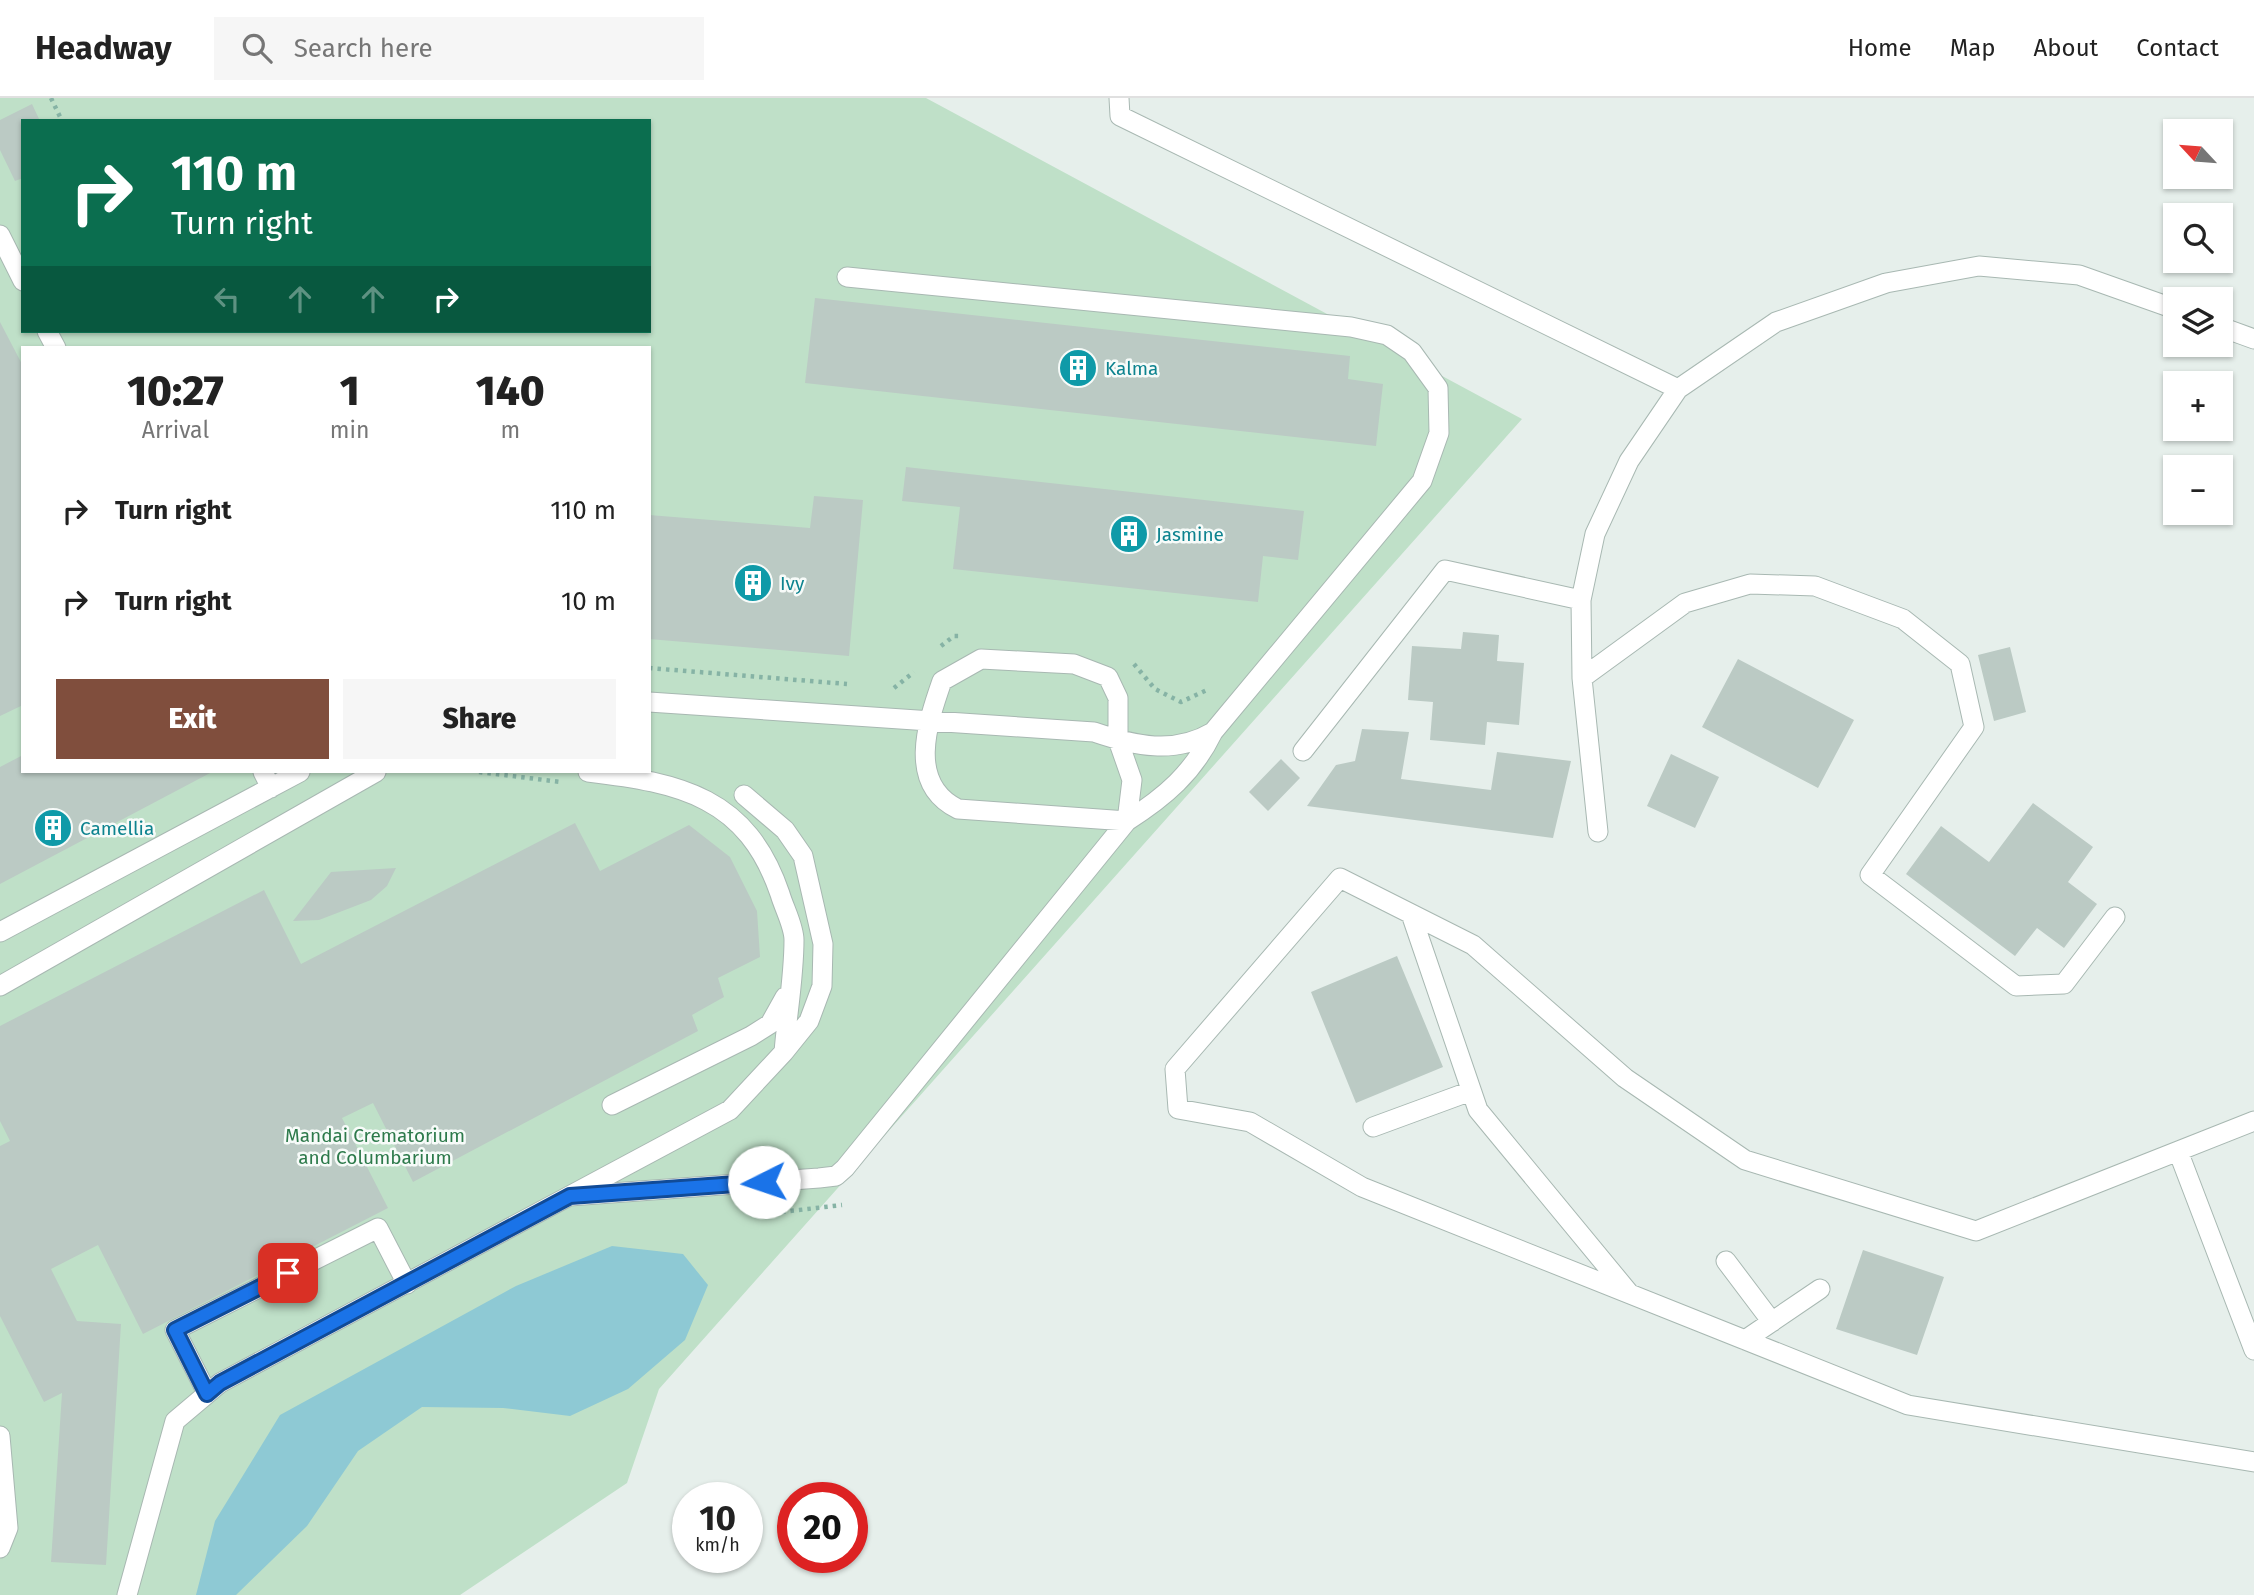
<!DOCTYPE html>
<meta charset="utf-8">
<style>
:root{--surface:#fff;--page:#f6f6f6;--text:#222;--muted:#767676;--line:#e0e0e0;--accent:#804e3d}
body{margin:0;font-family:"Fira Sans",sans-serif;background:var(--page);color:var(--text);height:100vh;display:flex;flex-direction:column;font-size:26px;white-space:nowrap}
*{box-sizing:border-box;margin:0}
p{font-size:23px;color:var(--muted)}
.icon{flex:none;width:38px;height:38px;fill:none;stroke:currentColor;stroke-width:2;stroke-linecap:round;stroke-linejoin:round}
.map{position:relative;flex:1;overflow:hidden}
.side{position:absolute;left:21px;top:248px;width:630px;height:427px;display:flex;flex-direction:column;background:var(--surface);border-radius:0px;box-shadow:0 2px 5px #0004}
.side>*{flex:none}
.guide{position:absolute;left:21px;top:21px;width:630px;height:214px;border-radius:0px;box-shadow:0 2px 5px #0004;background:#0b6e4f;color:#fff;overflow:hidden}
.needle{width:46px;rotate:296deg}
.tools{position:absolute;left:2163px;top:21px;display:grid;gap:14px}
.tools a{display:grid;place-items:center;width:70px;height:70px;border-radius:0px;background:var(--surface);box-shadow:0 2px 5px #0004;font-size:35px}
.speed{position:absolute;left:672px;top:1384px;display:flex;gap:14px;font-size:35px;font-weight:700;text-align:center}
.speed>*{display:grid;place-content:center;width:91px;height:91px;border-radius:50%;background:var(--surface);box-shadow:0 2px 5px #0004;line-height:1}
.speed small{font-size:18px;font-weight:400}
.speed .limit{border:10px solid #d22;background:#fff;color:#111}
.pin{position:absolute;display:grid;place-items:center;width:60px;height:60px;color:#fff;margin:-30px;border-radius:14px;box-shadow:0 4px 10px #0006}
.me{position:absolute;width:77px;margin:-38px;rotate:266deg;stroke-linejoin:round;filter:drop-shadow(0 0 5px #0008)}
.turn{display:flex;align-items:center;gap:24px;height:147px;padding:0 35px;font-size:32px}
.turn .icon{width:91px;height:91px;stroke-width:2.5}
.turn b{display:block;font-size:49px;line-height:60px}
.lanes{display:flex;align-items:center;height:66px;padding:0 35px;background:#0003;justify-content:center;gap:35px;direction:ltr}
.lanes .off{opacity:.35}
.eta{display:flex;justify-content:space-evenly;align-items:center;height:119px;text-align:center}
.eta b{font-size:42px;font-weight:800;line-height:49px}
.action{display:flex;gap:14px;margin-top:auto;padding:14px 35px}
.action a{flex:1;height:80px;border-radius:0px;background:var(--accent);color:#fff;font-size:28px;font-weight:800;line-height:80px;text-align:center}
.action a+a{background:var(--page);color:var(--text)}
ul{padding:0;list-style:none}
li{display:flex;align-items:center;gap:21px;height:91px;padding:0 35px}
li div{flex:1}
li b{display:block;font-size:26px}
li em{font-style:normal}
header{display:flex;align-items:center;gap:42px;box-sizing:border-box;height:98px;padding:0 35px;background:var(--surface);border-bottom:2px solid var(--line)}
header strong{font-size:33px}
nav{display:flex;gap:38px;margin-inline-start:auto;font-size:24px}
.search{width:490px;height:63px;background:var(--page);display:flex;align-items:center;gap:18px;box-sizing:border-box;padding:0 24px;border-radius:0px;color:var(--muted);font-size:26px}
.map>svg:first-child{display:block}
.green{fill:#bfe0c8;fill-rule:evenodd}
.water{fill:#8ec9d4}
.building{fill:#bbcac4}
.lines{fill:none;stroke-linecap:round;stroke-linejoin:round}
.service-casing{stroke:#a8b8b2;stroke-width:21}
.path{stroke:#86b3a5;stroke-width:4.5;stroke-dasharray:3.5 5;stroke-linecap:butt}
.service{stroke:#fff;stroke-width:19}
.route-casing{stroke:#114b97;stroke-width:18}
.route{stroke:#1a73e8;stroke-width:12}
.labels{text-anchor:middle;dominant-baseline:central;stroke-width:5;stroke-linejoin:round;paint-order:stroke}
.culture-label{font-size:19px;fill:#0d838f;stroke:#f7fbf9;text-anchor:start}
.park-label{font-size:19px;fill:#2d7a4b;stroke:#f7fbf9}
</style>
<header>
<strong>Headway</strong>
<div class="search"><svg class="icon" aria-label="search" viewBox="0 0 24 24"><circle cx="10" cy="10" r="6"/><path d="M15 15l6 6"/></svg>Search here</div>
<nav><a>Home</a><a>Map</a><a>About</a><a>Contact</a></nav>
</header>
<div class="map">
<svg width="2254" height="1497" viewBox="0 0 2254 1497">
<rect width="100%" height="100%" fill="#e6efeb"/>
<path class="green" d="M 0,0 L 926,0 L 1522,321 L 659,1291 L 627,1385 L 460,1497 L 0,1497 ZM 23,23 L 649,23 L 649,233 L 23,233 ZM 23,250 L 649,250 L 649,674 L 23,674 Z"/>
<path class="water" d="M 612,1148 L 683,1156 L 708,1187 L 685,1242 L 628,1291 L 570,1318 L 503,1310 L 422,1309 L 358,1353 L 307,1428 L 236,1497 L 196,1497 L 215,1423 L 280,1317 L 516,1188 Z"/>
<path class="building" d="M 32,6 L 40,23 L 23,23 L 23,80 L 15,83 L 0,52 L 0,22 Z
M 815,200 L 1350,258 L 1348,281 L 1383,286 L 1376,348 L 805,285 Z
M 0,224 L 23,268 L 23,607 L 0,618 Z
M 906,369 L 1304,413 L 1298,462 L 1263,458 L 1258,504 L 953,471 L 960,409 L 902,403 Z
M 814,398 L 863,402 L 849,558 L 649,541 L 649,417 L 810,430 Z
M 1463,534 L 1499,537 L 1497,563 L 1524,565 L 1519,627 L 1487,624 L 1485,647 L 1430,642 L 1433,604 L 1408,602 L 1412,548 L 1461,551 Z
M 2010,549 L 2026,614 L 1994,623 L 1978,557 Z
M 1738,561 L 1854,622 L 1818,690 L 1702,629 Z
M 1362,631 L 1409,634 L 1401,681 L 1491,692 L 1497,654 L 1571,663 L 1553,740 L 1307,708 L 1336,667 L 1355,663 Z
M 1671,656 L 1719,679 L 1695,730 L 1647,708 Z
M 23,657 L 23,674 L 212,674 L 0,786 L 0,669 Z
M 1281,661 L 1300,680 L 1268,713 L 1249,694 Z
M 2033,705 L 2093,749 L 2068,784 L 2097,806 L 2064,850 L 2037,830 L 2015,858 L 1906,776 L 1941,728 L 1989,764 Z
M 575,725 L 600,773 L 689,727 L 730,759 L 757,813 L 760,859 L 718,880 L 724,899 L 692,917 L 698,933 L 413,1084 L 373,1005 L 342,1020 L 388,1110 L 143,1236 L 98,1147 L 51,1171 L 77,1223 L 121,1226 L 106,1467 L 51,1464 L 62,1295 L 44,1304 L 0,1218 L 0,1048 L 10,1043 L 0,1023 L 0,928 L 264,792 L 301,866 Z
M 396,770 L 387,788 L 371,802 L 319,822 L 293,823 L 331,774 Z
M 1397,858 L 1443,969 L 1356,1005 L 1311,894 Z
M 1863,1152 L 1944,1179 L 1917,1257 L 1836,1231 Z"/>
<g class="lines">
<defs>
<path id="service" d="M 1119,0 L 1120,18 L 1678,291
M 0,137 L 23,183
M 2221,229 L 2254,241
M 47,233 L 56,250
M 981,561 L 1074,566 L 1108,579 L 1118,600 L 1118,642 L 1132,682 L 1127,723 L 958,711 C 907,686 927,626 942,583 Z
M 1582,580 L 1685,505 L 1750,486 L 1815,488 L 1903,521 L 1960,566 L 1974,629 L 1870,777 L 2016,888 L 2064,886 L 2115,819
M 649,604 L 1094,634 C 1135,648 1174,657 1213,634
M 1303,653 L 1445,472 L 1581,502
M 263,674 L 271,690
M 588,674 C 681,685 747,699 780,796 C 784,810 794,828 794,842 C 794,879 787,917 784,954
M 1598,734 L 1582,580 L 1581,502 L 1595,436 L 1629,363 L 1678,291 L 1776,224 L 1886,185 L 1979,168 L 2079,177 L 2175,211
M 1411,816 L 1478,1012 L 1629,1195
M 0,834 L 300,674
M 0,888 L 376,674
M 612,1007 L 751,938 L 770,926 L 785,899
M 2254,1023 L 1976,1133 L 1745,1062 L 1625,980 L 1473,847 L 1340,780 L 1175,971 L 1178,1011 L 1250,1024 L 1362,1089 L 1908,1307 L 2254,1364
M 1373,1029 L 1471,993
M 2178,1053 L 2254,1252
M 570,1098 L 819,1080 L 836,1078 L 845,1070 L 1127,723 C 1165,699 1193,675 1213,634 L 1422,383 L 1439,335 L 1438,290 L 1412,254 L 1387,237 L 1351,229 L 847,179
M 1726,1163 L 1772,1224
M 1745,1242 L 1820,1191
M 207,1295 L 175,1232 L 378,1130 L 407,1186
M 0,1338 L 8,1430 L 0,1450
M 127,1497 L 175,1323 L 220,1285 L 730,1012 L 784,954 L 809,923 L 822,888 L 823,846 L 803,758 L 785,732 L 744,697"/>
</defs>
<use href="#service" class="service-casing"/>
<path class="path" d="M 51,0 L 62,23
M 941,548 L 954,538 L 963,538
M 1134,566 L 1155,591 L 1181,604 L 1209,591
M 649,570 L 847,586
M 894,590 L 914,574
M 479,674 L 561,684
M 782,1114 L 842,1107"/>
<use href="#service" class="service"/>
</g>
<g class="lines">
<defs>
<path id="route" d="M 288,1175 L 175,1232 L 207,1296 L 220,1285 L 570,1098 L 764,1084"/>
</defs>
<use href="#route" class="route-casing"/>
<use href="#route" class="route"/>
</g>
<defs>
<symbol id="building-disc" viewBox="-11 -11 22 22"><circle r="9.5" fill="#0f9aa8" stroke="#f7fbf9"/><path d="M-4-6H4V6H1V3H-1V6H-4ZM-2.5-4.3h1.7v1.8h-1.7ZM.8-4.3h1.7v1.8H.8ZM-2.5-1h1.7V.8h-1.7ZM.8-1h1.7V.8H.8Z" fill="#fff"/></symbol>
</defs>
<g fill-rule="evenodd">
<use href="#building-disc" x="1056" y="248" width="44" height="44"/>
<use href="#building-disc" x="1107" y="414" width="44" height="44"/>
<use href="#building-disc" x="731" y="463" width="44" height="44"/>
<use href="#building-disc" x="31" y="708" width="44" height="44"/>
</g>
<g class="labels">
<g class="culture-label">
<text x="1105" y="270">Kalma</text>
<text x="1156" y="436">Jasmine</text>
<text x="780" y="485">Ivy</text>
<text x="80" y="730">Camellia</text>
</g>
<g class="park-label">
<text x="375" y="1037">Mandai Crematorium<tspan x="375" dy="22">and Columbarium</tspan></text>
</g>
</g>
</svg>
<div class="tools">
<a><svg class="needle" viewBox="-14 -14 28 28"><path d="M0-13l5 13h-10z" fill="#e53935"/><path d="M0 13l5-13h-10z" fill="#767676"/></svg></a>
<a><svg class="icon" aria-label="search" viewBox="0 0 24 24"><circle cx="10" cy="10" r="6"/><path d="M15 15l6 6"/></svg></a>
<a><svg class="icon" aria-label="layers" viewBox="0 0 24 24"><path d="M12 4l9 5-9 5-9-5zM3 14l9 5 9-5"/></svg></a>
<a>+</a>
<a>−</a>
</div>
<div class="speed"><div>10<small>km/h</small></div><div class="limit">20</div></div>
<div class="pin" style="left:288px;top:1175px;background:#d93025"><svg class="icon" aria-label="arrive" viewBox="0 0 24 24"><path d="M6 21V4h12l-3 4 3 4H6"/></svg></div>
<svg class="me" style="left:764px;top:1084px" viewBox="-20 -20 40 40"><circle r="19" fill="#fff"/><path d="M0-13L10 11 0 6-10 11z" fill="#1a73e8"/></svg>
<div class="guide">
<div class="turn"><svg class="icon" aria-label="right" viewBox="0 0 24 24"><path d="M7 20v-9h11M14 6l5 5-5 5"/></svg><div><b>110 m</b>Turn right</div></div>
<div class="lanes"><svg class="icon off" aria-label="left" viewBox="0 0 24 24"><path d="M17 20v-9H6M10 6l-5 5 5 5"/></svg><svg class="icon off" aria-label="ahead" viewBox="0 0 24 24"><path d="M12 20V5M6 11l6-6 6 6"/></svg><svg class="icon off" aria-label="ahead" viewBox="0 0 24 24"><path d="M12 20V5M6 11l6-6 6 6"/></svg><svg class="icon" aria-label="right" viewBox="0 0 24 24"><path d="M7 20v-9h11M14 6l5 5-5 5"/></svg></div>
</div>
<section class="side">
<div class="eta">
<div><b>10:27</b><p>Arrival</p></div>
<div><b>1</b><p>min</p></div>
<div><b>140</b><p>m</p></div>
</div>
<ul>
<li><svg class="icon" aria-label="right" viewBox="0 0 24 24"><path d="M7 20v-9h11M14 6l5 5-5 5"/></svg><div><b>Turn right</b></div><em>110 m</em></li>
<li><svg class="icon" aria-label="right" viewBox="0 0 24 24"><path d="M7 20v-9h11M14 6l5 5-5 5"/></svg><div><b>Turn right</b></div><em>10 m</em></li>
</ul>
<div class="action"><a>Exit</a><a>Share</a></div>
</section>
</div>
